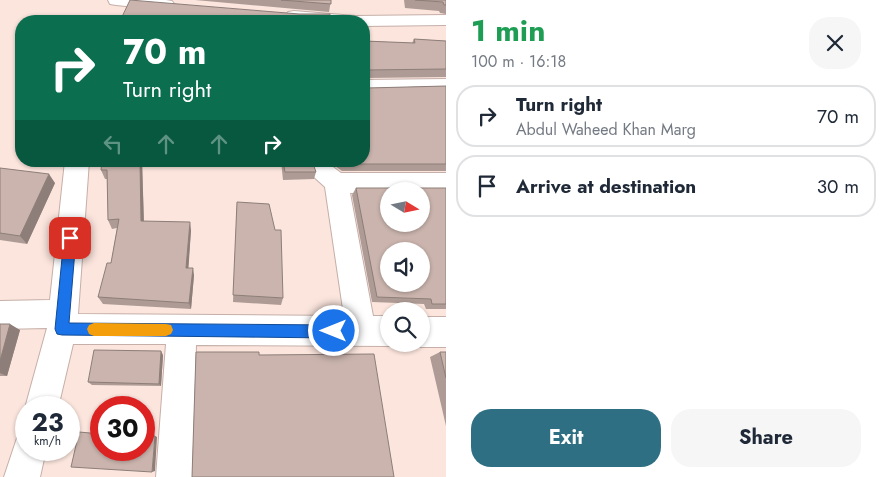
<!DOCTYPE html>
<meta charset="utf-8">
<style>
:root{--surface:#fff;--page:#f6f6f7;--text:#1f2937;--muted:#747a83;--line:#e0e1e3;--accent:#2f6f83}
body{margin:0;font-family:Jost,sans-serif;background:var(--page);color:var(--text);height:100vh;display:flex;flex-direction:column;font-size:19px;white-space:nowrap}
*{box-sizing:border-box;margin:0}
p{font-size:16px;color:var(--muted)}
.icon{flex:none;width:28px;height:28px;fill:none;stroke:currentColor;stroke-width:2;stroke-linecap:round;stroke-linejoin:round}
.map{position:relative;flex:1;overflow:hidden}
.details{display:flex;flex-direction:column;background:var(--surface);width:440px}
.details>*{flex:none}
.hud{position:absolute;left:15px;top:15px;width:355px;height:152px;border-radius:20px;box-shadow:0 1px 4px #0004;background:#0b6e4f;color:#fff;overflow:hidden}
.needle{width:32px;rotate:100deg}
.tools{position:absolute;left:380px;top:182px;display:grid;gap:10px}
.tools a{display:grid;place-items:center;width:50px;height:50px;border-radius:50%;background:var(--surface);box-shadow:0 1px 4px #0004;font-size:25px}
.speed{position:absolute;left:15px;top:396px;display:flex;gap:10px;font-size:25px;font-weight:700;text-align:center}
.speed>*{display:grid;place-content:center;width:65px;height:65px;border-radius:50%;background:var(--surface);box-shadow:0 1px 4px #0004;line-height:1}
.speed small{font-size:12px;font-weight:400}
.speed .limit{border:8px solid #d22;background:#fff;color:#111}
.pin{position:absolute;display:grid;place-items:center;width:42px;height:42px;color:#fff;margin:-21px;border-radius:10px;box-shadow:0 2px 8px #0006}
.me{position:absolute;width:55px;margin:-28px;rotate:270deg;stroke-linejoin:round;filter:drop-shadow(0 0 4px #0008)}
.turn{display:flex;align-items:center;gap:18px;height:105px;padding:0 25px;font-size:22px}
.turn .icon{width:65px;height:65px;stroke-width:2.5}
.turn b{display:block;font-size:35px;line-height:42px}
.lanes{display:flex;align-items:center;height:48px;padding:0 25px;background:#0003;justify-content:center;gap:25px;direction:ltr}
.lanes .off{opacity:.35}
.round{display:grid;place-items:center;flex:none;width:52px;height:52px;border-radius:20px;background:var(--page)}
.headline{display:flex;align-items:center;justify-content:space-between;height:85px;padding:0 25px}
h1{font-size:30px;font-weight:700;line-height:38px;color:#1e9e55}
.action{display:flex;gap:10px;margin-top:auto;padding:10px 25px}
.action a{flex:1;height:58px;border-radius:20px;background:var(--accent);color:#fff;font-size:20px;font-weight:700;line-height:58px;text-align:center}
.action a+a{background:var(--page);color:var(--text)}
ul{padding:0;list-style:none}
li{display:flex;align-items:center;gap:15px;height:62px;margin:0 10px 8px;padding:0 15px;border:2px solid var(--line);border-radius:20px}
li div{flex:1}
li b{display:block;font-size:19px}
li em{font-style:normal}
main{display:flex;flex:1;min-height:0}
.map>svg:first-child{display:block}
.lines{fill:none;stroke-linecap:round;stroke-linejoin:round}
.minor-casing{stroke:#c5afa8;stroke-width:2}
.minor{fill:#fff;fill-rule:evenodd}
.wall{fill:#ae9b95}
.shaded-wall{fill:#8d7e79}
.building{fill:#cab4ad;stroke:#8d7e79;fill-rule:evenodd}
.route{fill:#1a73e8;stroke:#114b97}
.slow{fill:#f59e0b}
</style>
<main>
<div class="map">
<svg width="446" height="477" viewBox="0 0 446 477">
<rect width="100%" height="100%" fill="#fbe5dd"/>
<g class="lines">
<defs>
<path id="minor" d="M 108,0 L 166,0 L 172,1 L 175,5 L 172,9 L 166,10 L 116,5 L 110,4 Z
M 294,11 L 355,16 L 446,15 L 446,25 L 364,26 L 364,21 L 288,20 L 285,16 L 288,12 Z
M 446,79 L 446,93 L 364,94 L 364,80 Z
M 65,161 L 89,161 L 78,314 L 344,316 L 325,187 L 314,177 L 308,161 L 332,161 L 333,167 L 341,173 L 446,173 L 446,193 L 350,193 L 373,316 L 389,316 L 389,344 L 394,344 L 389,346 L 196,345 L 192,477 L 156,477 L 166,344 L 73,344 L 58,408 L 26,408 L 26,412 L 25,408 L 47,328 L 0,329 L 0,301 L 50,300 Z
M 421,317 L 446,317 L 446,347 L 421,347 L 414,344 L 421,344 Z
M 26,434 L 26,450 L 46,450 L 40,477 L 4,477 L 17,438 Z"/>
</defs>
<use href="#minor" class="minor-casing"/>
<use href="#minor" class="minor"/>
</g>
<path class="wall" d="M 195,0 L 331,0 L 329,12 Z
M 404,0 L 446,0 L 446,14 L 440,13 L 439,11 L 405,8 Z
M 414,39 L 446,41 L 446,77 L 366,78 L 367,88 L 446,86 L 446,171 L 342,171 L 335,166 L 334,161 L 364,161 L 364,41 L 412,43 Z
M 142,161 L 144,221 L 191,230 L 188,268 L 194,275 L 191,309 L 103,304 L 98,297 L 111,263 L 117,228 L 112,229 L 108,220 L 107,179 L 105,179 L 101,170 Z
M 281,161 L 312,161 L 316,172 L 314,179 L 283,180 Z
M 0,168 L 55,183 L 27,244 L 0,240 Z
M 356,188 L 446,188 L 446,309 L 426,309 L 424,304 L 372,302 L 352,195 Z
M 237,202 L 283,298 L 281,305 L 233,302 Z
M 0,324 L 20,330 L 7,376 L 0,376 L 0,377 Z
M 440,352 L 446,352 L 446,426 L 430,357 Z
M 163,355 L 161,386 L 92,385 L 88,382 Z"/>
<path class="shaded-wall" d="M 140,161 L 142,161 L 144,229 L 141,221 Z
M 49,174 L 55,183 L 27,244 L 20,236 Z
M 190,222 L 191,230 L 188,275 L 186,268 Z
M 193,268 L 194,275 L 191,309 L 189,303 Z
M 10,324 L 20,330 L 7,376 L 0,373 L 0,361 Z
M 161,351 L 163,355 L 161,386 L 159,384 Z
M 155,436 L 157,437 L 155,471 L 152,472 Z"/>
<path class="building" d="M 130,0 L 299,14 L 330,14 L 330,21 L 120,21 Z
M 281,0 L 331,0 L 331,4 Z
M 415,0 L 446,0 L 446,5 L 444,5 L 443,2 Z
M 414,39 L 446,41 L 446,69 L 367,70 L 365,72 L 367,88 L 446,86 L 446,164 L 345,164 L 342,161 L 364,161 L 364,41 L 415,43 Z
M 102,161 L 140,161 L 141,221 L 190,222 L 186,268 L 193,268 L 189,303 L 98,297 L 107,263 L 111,263 L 119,219 L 108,220 L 107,170 L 101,170 Z
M 283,161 L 312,161 L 316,172 L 285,172 Z
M 0,168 L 49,174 L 20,236 L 0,233 Z
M 356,188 L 446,188 L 446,304 L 432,304 L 431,299 L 377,297 ZM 389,191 L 421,191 L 421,224 L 389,224 ZM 389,251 L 421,251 L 421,284 L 389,284 Z
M 237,202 L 269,204 L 275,230 L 281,230 L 283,298 L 233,295 Z
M 0,324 L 10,324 L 0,361 Z
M 94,350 L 161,351 L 159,384 L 88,382 Z
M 196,352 L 259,352 L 259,355 L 374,354 L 394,477 L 192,477 Z
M 440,352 L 446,352 L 446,378 Z
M 79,432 L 101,434 L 101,450 L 144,450 L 144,436 L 155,436 L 152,472 L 71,467 Z"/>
<path class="route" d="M 70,233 L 76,238 L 69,323 L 334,325 L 338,327 L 340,331 L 338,336 L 334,338 L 62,335 L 57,334 L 55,329 L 64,238 Z"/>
<path class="slow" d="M 94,323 L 166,324 L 171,325 L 173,330 L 171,334 L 166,336 L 94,336 L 89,334 L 87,329 L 89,325 Z"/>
</svg>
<div class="tools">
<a><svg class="needle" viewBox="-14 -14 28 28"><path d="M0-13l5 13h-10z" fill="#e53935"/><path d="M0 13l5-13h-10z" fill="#747a83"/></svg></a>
<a><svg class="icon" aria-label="sound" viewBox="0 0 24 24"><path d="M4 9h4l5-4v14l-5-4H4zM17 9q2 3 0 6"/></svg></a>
<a><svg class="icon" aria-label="search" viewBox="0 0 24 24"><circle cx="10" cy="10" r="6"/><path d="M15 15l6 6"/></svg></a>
</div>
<div class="speed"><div>23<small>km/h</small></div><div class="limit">30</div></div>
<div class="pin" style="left:70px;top:238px;background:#d93025"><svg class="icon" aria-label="arrive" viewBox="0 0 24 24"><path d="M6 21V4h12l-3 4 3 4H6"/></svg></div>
<svg class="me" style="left:334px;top:331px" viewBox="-20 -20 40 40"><circle r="17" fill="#1a73e8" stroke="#fff" stroke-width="3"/><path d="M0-11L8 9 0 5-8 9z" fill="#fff"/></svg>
<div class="hud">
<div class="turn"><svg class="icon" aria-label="right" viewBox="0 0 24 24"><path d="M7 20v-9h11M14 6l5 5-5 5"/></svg><div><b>70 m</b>Turn right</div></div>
<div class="lanes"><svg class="icon off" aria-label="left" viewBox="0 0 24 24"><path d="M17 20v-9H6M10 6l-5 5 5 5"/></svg><svg class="icon off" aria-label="ahead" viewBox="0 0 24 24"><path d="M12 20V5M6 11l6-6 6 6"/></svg><svg class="icon off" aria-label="ahead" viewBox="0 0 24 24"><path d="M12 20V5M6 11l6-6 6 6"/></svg><svg class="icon" aria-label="right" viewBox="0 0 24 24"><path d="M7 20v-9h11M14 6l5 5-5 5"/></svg></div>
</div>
</div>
<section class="details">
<div class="headline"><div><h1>1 min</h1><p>100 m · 16:18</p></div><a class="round"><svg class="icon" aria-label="close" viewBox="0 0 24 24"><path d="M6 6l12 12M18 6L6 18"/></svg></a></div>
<ul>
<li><svg class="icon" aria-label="right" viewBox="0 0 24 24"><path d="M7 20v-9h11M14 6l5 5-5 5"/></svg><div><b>Turn right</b><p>Abdul Waheed Khan Marg</p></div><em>70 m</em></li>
<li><svg class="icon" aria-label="arrive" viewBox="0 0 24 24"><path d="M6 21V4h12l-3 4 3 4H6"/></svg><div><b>Arrive at destination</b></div><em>30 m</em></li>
</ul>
<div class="action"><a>Exit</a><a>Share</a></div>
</section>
</main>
